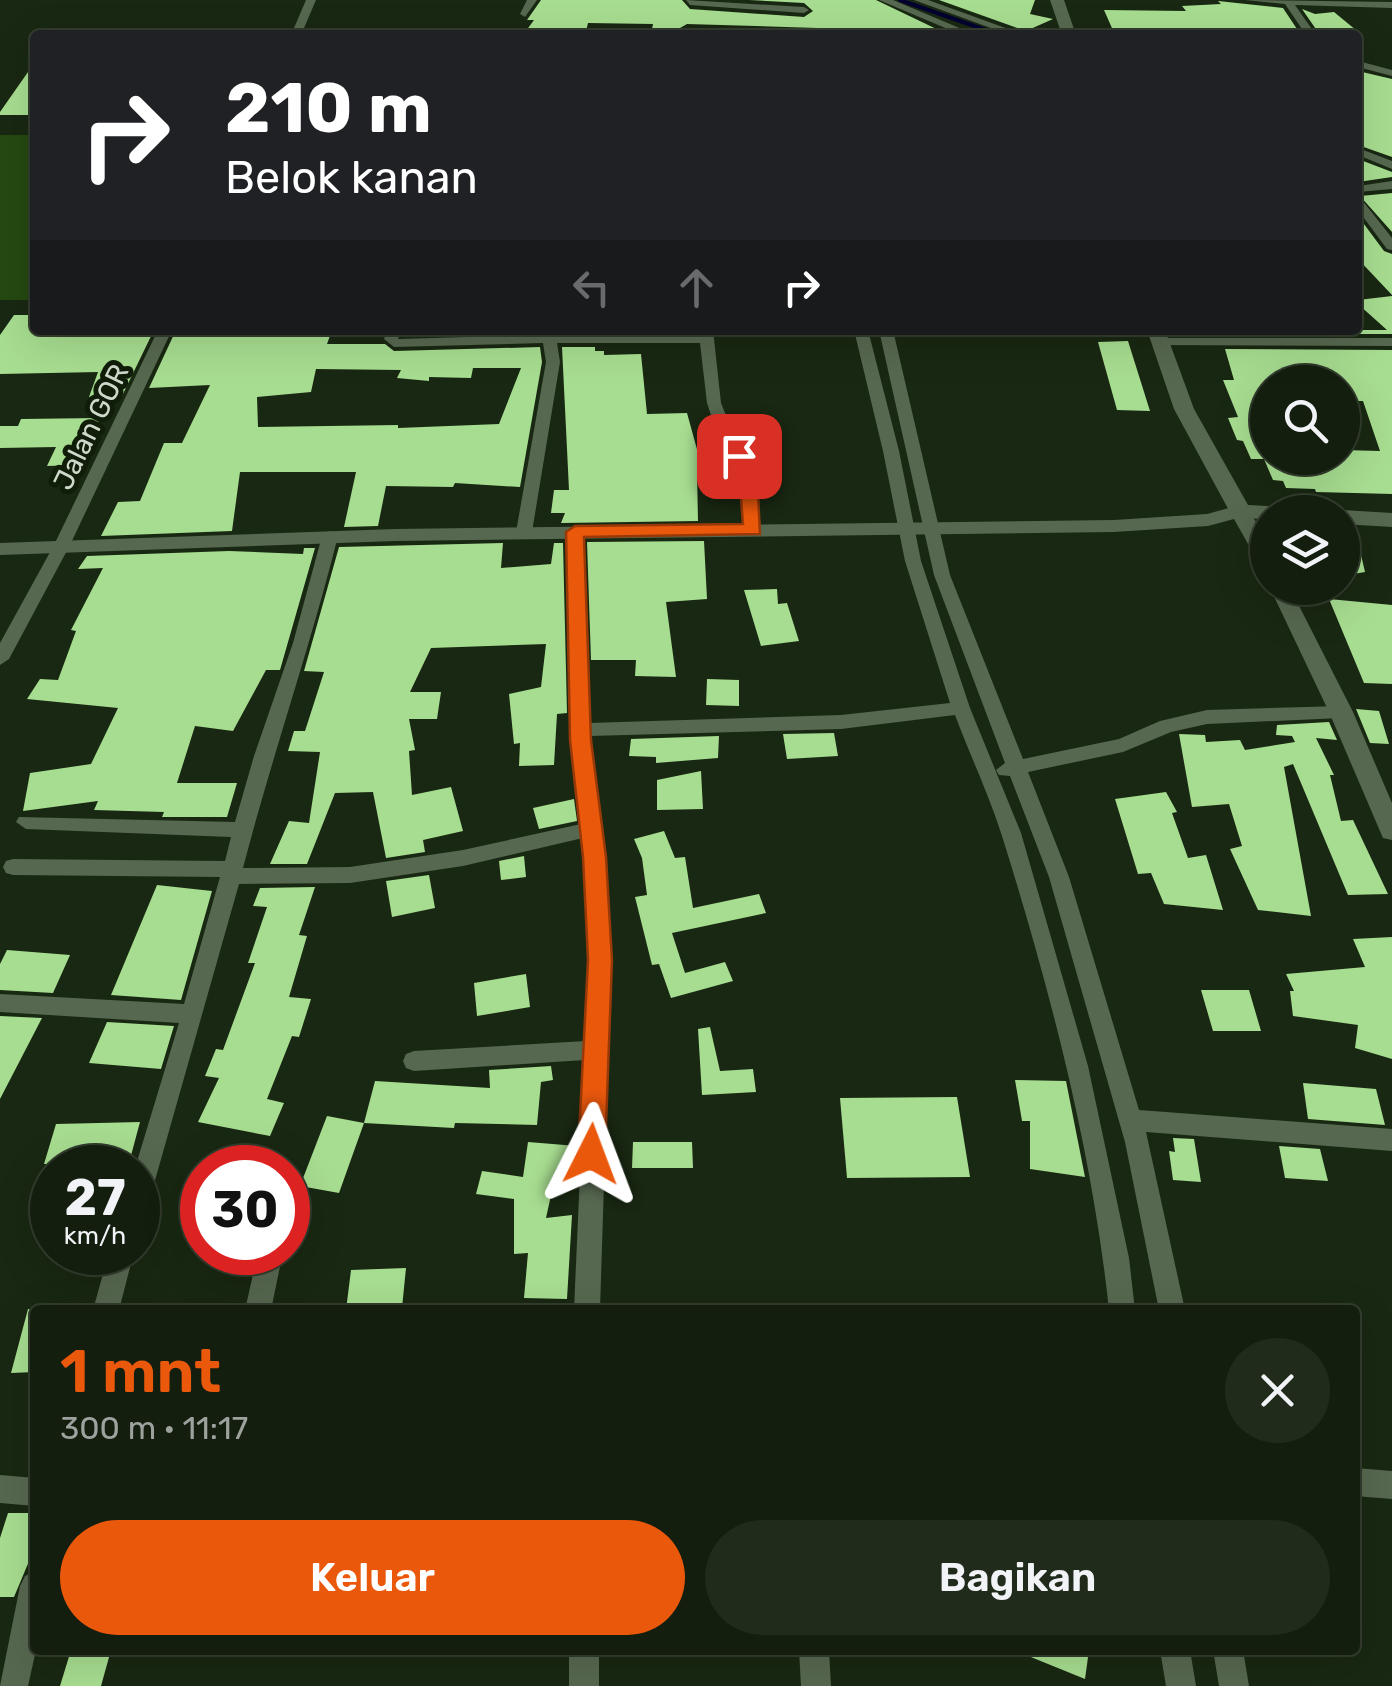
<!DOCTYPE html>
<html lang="id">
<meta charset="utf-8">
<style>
:root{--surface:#131e0e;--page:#202b1c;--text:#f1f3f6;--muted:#9da29e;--line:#323c2e;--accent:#ea580c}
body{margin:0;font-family:Rubik,sans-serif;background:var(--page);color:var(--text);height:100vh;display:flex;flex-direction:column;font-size:38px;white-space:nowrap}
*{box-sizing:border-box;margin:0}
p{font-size:32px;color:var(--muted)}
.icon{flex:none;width:55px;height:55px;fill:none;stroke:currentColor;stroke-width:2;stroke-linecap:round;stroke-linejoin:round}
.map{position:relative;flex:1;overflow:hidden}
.side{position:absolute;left:30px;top:1305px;width:1330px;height:350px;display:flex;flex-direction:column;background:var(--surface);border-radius:10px;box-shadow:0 10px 40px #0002,0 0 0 2px var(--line)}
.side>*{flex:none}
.banner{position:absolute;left:30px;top:30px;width:1332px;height:305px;border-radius:10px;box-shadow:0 10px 40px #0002,0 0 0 2px var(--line);background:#202124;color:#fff;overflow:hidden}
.tools{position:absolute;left:1250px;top:365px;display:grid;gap:20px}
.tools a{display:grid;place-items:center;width:110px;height:110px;border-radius:50%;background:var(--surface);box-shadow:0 10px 40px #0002,0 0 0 2px var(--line);font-size:50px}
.speed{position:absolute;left:30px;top:1145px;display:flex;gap:20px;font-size:50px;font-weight:700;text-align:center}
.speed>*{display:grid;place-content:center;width:130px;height:130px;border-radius:50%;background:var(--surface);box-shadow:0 10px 40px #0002,0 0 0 2px var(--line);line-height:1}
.speed small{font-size:25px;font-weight:400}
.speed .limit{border:15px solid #d22;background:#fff;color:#111}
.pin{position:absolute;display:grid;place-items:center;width:85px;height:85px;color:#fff;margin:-42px;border-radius:20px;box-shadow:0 5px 15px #0006}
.me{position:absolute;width:110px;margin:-55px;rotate:3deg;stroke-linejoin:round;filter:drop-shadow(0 0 8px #0008)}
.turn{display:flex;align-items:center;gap:35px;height:210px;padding:0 30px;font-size:45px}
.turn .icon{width:130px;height:130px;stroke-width:2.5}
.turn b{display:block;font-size:70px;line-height:85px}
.lanes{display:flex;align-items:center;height:95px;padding:0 30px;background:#0003;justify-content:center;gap:50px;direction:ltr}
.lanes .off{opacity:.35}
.round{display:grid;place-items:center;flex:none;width:105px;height:105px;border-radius:52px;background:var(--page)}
.summary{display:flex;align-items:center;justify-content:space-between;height:170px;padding:0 30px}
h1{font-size:60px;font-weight:600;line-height:75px;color:var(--accent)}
.primary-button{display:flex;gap:20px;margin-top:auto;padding:20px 30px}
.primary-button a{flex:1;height:115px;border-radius:60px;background:var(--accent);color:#fff;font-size:40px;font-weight:600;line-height:115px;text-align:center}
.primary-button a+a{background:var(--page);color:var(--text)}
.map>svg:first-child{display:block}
.green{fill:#244911}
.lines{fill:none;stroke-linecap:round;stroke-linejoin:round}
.stream{stroke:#030030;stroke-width:4}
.building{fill:#a7dd90;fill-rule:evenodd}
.minor{fill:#576850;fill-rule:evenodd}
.tertiary{fill:#576850;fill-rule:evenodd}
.secondary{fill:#576850;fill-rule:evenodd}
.route{fill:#ea580c;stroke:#983908;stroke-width:2.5}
.labels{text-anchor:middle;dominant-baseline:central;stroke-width:10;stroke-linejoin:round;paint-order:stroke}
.far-street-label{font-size:28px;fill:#cfd9cb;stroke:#101e09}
</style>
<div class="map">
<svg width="1392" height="1686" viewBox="0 0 1392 1686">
<rect width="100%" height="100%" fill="#192812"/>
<path class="green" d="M 0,135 L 35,135 L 35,300 L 0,300 Z"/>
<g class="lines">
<path class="stream" d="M 900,0 L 1000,35"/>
</g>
<path class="building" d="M 541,0 L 682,0 L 690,9 L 804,17 L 813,11 L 804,3 L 749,0 L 876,0 L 949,35 L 827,35 L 818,28 L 687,24 L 680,28 L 679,35 L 651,35 L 653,24 L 588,23 L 585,35 L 523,35 L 534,20 L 527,20 Z
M 939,0 L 1035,0 L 1030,14 L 1053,19 L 1026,31 Z
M 1218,1 L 1283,8 L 1301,35 L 1115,35 L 1104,10 L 1186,11 L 1182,6 L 1221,4 Z
M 1302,9 L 1315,14 L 1334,12 L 1362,35 L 1320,35 Z
M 35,62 L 35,115 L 0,115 L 0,112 Z
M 1358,71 L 1392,79 L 1392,157 L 1358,145 Z
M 1358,159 L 1392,172 L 1392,177 L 1358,182 Z
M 1392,193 L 1392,232 L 1360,196 Z
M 1358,216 L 1384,251 L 1392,254 L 1392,295 L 1358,259 Z
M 1392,296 L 1392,334 L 1221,334 L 1219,330 L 1387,330 L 1358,304 L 1358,300 Z
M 14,315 L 35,315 L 35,330 L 154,330 L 122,396 L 89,397 L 98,372 L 0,374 L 0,335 Z
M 176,330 L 332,330 L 327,344 L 385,344 L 394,351 L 540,347 L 542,362 L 520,487 L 455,483 L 453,487 L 386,486 L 378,526 L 344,527 L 356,472 L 240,472 L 232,531 L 101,536 L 118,502 L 140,501 L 164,443 L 182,443 L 210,385 L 149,388 ZM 473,368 L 521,368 L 499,424 L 398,428 L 398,425 L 258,427 L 257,397 L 311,392 L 316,369 L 401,370 L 397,378 L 429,381 L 429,377 L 471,378 Z
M 1128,341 L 1150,411 L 1117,410 L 1098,342 Z
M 562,347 L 595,347 L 595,351 L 604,351 L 604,355 L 641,354 L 647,414 L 687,413 L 703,471 L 697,471 L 698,521 L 561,523 L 565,513 L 551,513 L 554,490 L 569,490 Z
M 1225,349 L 1392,350 L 1392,494 L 1316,492 L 1315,489 L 1286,488 L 1283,481 L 1273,480 L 1264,459 L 1251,459 L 1243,441 L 1237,440 L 1228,418 L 1238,417 L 1223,380 L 1234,380 ZM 1268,382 L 1342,382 L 1342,401 L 1363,401 L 1380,451 L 1342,450 L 1342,458 L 1268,458 Z
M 100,418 L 80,465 L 47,466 L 56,447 L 0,448 L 0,426 L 18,426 L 21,419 Z
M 1342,528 L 1355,529 L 1365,572 L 1342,576 Z
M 704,541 L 707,599 L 666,602 L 676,677 L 635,676 L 636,660 L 591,660 L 587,542 Z
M 503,543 L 501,568 L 551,564 L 554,543 L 563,543 L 567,713 L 557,714 L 554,765 L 519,766 L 520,743 L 514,744 L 509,694 L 541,687 L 546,644 L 431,648 L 410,692 L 441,692 L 437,719 L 409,719 L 415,750 L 409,751 L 412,795 L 451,787 L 463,831 L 423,840 L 425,852 L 386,858 L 373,792 L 335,793 L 307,864 L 270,864 L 289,821 L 309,823 L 320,752 L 288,751 L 294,731 L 305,731 L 324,672 L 304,671 L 339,547 Z
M 304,548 L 315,548 L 280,670 L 266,670 L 233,731 L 195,726 L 177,783 L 237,783 L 227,817 L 162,817 L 164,812 L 94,810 L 98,801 L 23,811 L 30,773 L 91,764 L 118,708 L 27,699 L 40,679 L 58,680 L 76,631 L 71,630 L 103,568 L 78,569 L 87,556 L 229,551 L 303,554 Z
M 777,589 L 778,604 L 787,603 L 799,641 L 761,646 L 744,590 Z
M 1329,599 L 1392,605 L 1392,684 L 1364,683 Z
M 707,679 L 739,680 L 739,706 L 706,705 Z
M 1356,709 L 1379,711 L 1389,744 L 1370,743 Z
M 1329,722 L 1337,740 L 1316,738 L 1334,775 L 1330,775 L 1341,821 L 1353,820 L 1388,894 L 1348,895 L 1293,764 L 1284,767 L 1311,916 L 1258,910 L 1230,849 L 1242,846 L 1229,804 L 1192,807 L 1179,734 L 1205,735 L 1206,742 L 1240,740 L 1245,750 L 1295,742 L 1292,736 L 1276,735 L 1277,725 Z
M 834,733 L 838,756 L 787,759 L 783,734 Z
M 719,736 L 718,758 L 656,763 L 656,757 L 629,756 L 631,739 Z
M 701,771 L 703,809 L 657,810 L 657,780 Z
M 1166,792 L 1177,812 L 1172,813 L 1188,858 L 1206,855 L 1223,910 L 1164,904 L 1151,873 L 1138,874 L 1115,799 Z
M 574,799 L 577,821 L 539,829 L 533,808 Z
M 664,831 L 675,858 L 685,857 L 693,908 L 759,894 L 766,913 L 672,933 L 685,973 L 725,962 L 733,981 L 671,998 L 659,964 L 652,965 L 635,897 L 647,895 L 642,858 L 634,839 Z
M 524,856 L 526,877 L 501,880 L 499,861 Z
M 429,875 L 435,908 L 392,917 L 386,881 Z
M 157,885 L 212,891 L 181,1000 L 111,995 Z
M 315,887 L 299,935 L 307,936 L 289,997 L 311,999 L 299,1037 L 292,1036 L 267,1099 L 284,1103 L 270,1136 L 198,1122 L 219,1078 L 205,1076 L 216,1049 L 223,1050 L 255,963 L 248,963 L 267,907 L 253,906 L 260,888 Z
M 1392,937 L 1392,1059 L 1355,1048 L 1358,1025 L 1293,1016 L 1290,991 L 1294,991 L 1286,974 L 1365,967 L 1353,939 Z
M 7,950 L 70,955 L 53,993 L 0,990 L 0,964 Z
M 526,974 L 530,1007 L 477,1016 L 474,983 Z
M 1201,990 L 1249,990 L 1261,1031 L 1213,1031 Z
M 0,1016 L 42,1018 L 0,1099 Z
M 107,1022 L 174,1026 L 161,1069 L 89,1063 Z
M 710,1027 L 720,1071 L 753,1069 L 756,1092 L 702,1095 L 698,1029 Z
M 551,1066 L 553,1080 L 541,1082 L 537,1125 L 455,1123 L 454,1128 L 364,1123 L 375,1081 L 490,1088 L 489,1070 Z
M 1015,1080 L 1066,1081 L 1085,1177 L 1030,1169 L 1030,1121 L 1022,1121 Z
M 1303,1083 L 1376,1089 L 1385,1125 L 1308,1119 Z
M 957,1097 L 970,1177 L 847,1178 L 840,1098 Z
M 327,1116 L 364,1123 L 339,1193 L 300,1186 Z
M 140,1122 L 129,1163 L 44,1164 L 56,1124 Z
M 1173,1138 L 1194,1139 L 1201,1182 L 1173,1180 L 1169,1151 L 1175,1152 Z
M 528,1142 L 577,1146 L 576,1169 L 557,1168 L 546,1218 L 572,1215 L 567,1299 L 524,1298 L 528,1253 L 514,1254 L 514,1199 L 476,1194 L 482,1171 L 523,1177 Z
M 633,1142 L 692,1142 L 693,1168 L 632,1168 Z
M 1279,1146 L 1320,1149 L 1328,1181 L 1285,1178 Z
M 406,1268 L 402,1308 L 346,1310 L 351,1270 Z
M 28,1309 L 35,1310 L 35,1372 L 11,1373 Z
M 8,1513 L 35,1513 L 35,1547 L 14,1597 L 0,1597 L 0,1538 Z
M 71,1650 L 111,1650 L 101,1686 L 60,1686 Z
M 1016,1650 L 1089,1650 L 1085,1679 L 1016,1651 Z"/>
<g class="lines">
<path class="minor" d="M 306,0 L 316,0 L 301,35 L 291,35 Z
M 527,0 L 537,0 L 525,17 L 520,14 Z
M 686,0 L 804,7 L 809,10 L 804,13 L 690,5 Z
M 879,0 L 893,0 L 976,35 L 962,35 Z
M 914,0 L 928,0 L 1025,35 L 1010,35 Z
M 1245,0 L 1392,2 L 1392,8 L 1295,5 L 1316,35 L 1306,35 L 1285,4 Z
M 687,28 L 818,32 L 823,35 L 683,33 Z
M 1358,61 L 1392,70 L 1392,76 L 1358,67 Z
M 1358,148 L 1392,161 L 1392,169 L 1358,155 Z
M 1392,181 L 1392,189 L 1358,192 L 1358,186 Z
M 1358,199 L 1362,200 L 1392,238 L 1392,250 L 1387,249 L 1358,210 Z
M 158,330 L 172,330 L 70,545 L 9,659 L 0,665 L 0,643 L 54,545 Z
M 388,330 L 402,330 L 398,339 L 541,335 L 543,330 L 553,330 L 555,335 C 604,333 651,336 700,335 L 699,330 L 713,330 L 721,403 L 733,433 L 756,473 L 761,530 L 753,535 L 745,530 L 740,473 L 717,433 L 707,403 L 700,343 L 557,343 L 560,362 L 532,532 L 524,537 L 516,532 L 546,362 L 543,343 L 394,347 L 384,339 Z
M 854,330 L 868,330 L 899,451 L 921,561 L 970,708 L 1021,833 L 1088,1066 L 1129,1258 L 1135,1310 L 1109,1310 C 1092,1150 1050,989 1002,836 C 989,795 970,755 955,715 L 841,729 L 589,736 L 605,857 L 611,960 L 600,1310 L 574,1310 L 585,1060 L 414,1071 L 406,1068 L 403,1061 L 406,1054 L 414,1051 L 586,1041 L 589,960 L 583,838 L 463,866 L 350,883 L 239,884 L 150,1198 L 147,1206 L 138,1209 L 135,1168 L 179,1023 L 0,1012 L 0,994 L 184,1004 L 220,877 L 13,875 L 6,873 L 3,867 L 6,861 L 13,859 L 225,861 L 231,837 L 26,829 L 16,822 L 19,817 L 235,822 L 254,756 L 293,643 L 322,536 L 330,531 L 338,536 C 310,648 272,756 243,868 L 350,867 L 463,850 L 581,824 L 571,740 L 567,532 L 575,527 L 583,532 L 589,723 L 841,715 L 950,703 L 905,561 L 883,451 Z
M 879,330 L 893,330 L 950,575 L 1023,759 L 1119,739 L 1160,721 L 1207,710 L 1341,706 L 1350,712 L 1341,718 L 1207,724 L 1171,732 L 1123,752 L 1028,772 L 1069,877 L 1139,1110 L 1392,1129 L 1392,1151 L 1146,1132 L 1185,1310 L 1159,1310 L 1125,1142 L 1049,877 L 1010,776 L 999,775 L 996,770 L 1005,763 L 934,575 Z
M 1160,338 L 1392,338 L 1392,346 L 1155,345 L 1155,339 Z
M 109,1252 L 134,1252 L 119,1310 L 93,1310 Z
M 258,1252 L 283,1252 L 271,1310 L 245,1310 Z
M 1355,1468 L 1392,1471 L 1392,1499 L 1355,1496 Z
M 0,1475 L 35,1478 L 35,1506 L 0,1503 Z
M 35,1571 L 36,1650 L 28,1686 L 0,1686 L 20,1586 L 25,1576 Z
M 569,1650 L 599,1650 L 599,1686 L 569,1686 Z
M 799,1650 L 829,1650 L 831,1686 L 801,1686 Z
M 1160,1650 L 1190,1650 L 1196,1686 L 1166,1686 Z
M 1213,1650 L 1243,1650 L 1249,1686 L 1219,1686 Z"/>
<path class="tertiary" d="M 1240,505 L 1247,507 L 1268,542 L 1268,568 L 1261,567 L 1234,519 L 1208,526 L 1114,532 L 395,541 L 0,555 L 0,543 L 395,529 L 1114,520 L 1207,514 Z
M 1270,588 L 1290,588 L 1353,712 L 1392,803 L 1392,840 L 1383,838 L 1329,712 Z"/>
<path class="secondary" d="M 1050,0 L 1064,0 L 1076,35 L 1062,35 Z
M 1147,330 L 1165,330 L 1194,409 L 1248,505 L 1268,506 L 1279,512 L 1268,512 L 1268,520 L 1232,516 L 1174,409 Z
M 1342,510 L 1392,513 L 1392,527 L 1342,524 L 1342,512 L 1334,512 Z"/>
</g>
<path class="route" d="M 739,451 L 745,452 L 757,473 L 760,534 L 584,537 L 591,740 L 606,857 L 612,960 L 605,1154 L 601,1163 L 591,1167 L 582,1163 L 578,1154 L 588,960 L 583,857 L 570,740 L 566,532 L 575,526 L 743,524 L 739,473 L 730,456 Z"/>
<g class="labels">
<g class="far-street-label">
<text transform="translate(91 427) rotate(-64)">Jalan GOR</text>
</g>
</g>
</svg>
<div class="tools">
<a><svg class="icon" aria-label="search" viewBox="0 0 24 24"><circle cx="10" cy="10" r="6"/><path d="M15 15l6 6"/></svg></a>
<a><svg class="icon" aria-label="layers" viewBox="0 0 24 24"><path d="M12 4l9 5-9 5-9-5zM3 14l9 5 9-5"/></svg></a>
</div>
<div class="speed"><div>27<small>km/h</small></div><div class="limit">30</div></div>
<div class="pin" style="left:739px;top:456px;background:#d93025"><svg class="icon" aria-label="arrive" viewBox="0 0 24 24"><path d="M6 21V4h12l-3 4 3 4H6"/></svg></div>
<svg class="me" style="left:591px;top:1154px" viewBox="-20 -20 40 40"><path d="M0-17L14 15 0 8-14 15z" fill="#ea580c" stroke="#fff" stroke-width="4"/></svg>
<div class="banner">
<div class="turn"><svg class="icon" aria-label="right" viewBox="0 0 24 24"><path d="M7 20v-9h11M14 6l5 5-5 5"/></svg><div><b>210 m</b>Belok kanan</div></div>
<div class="lanes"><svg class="icon off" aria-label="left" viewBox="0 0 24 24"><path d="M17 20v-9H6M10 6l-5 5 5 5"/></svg><svg class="icon off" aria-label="ahead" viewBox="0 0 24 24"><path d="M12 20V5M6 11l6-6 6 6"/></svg><svg class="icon" aria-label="right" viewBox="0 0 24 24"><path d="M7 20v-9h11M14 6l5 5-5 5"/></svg></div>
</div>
<section class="side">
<div class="summary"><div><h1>1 mnt</h1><p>300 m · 11:17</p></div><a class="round"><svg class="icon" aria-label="close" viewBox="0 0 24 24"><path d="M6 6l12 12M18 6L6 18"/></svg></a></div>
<div class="primary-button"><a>Keluar</a><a>Bagikan</a></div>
</section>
</div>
